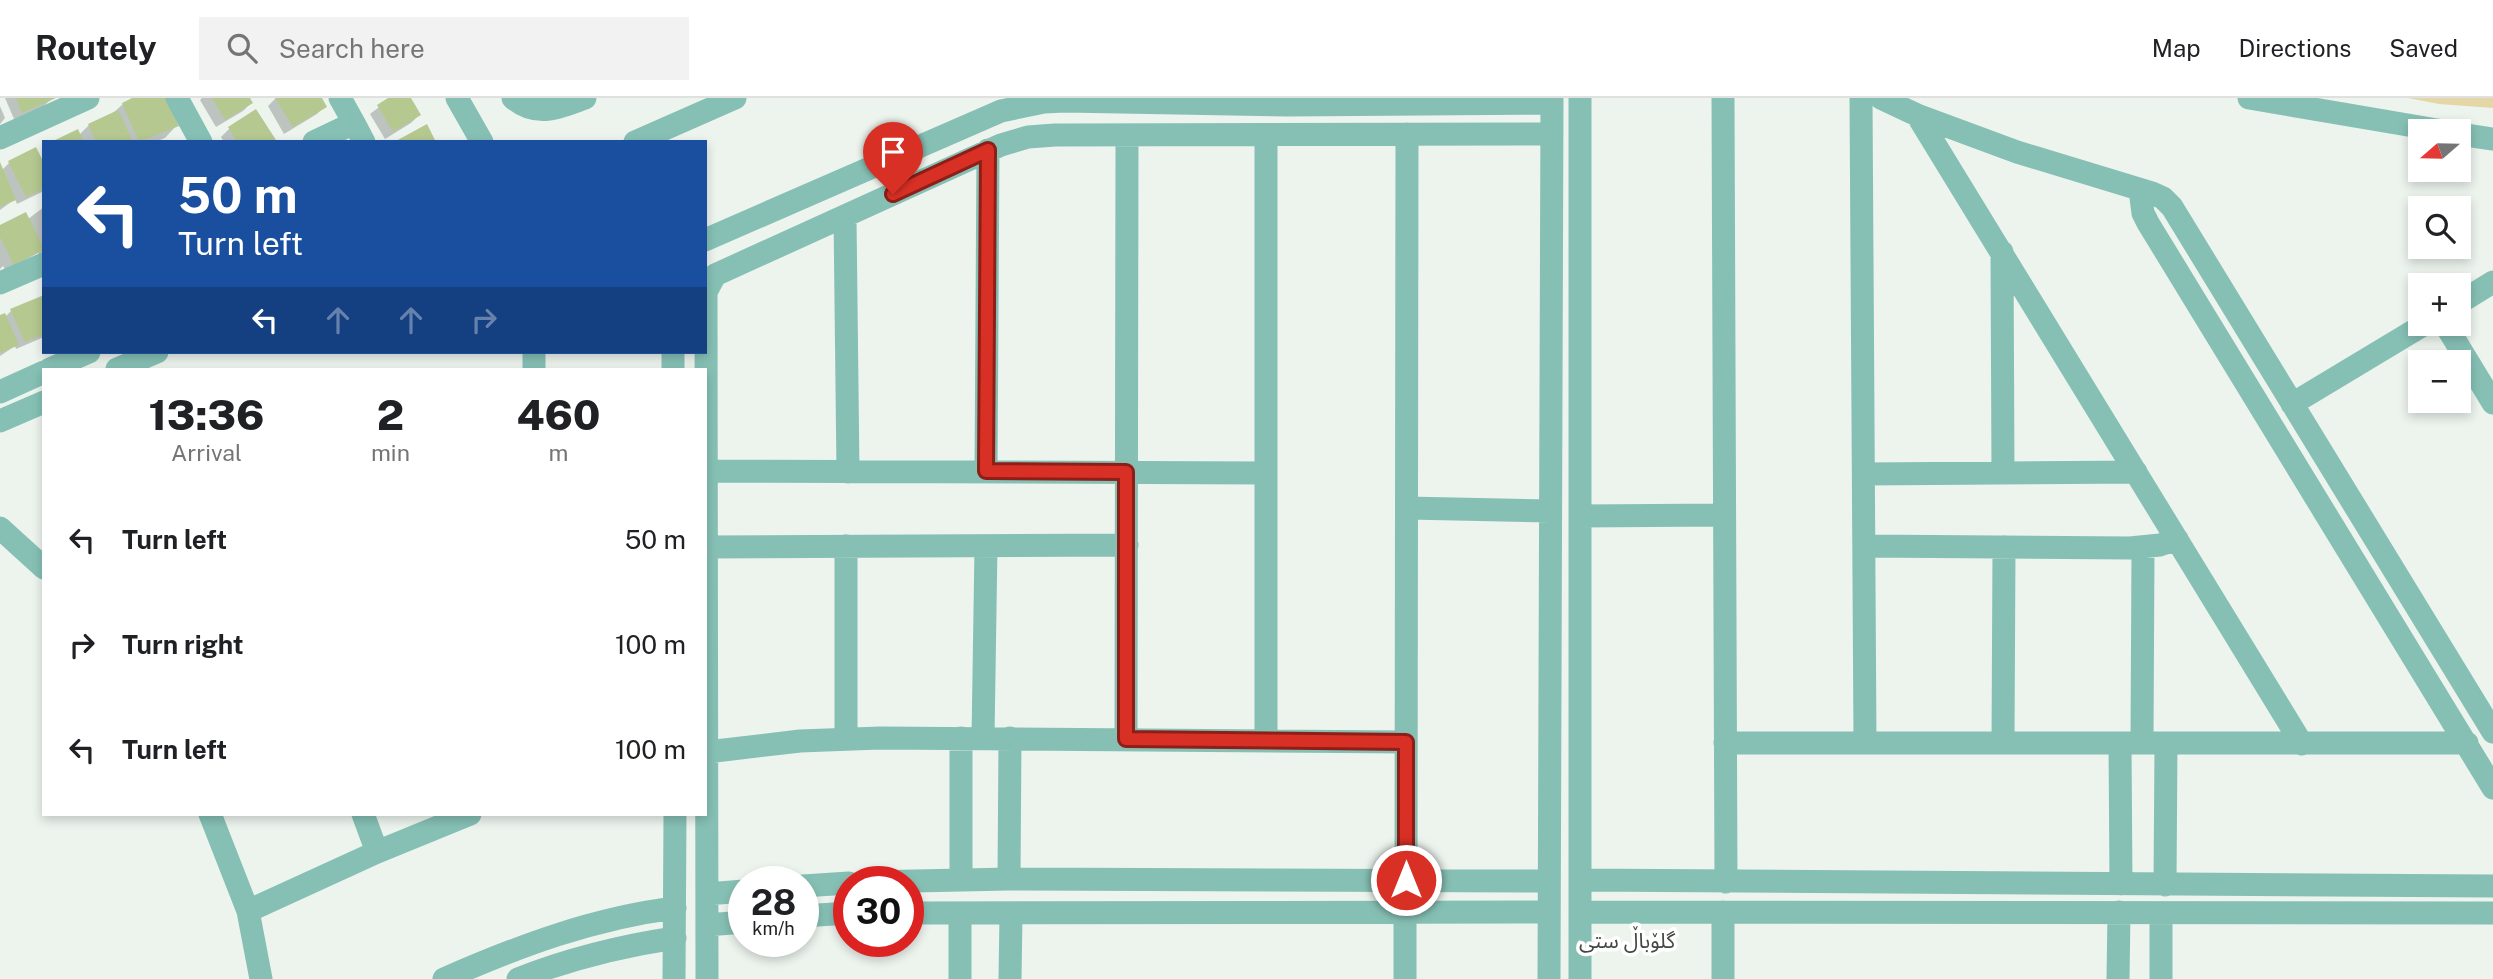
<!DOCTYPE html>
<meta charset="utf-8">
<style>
:root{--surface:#fff;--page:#f2f2f2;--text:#202124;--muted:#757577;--line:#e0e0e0}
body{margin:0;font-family:"Public Sans","Noto Sans Arabic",sans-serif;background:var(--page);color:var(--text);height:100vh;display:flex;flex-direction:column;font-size:26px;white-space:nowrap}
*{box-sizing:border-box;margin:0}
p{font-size:23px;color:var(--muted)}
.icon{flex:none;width:38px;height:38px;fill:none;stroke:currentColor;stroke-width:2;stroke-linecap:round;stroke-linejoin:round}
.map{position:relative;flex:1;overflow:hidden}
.panel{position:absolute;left:42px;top:270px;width:665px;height:448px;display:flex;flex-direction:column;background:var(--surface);border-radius:0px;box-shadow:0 4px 10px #0003}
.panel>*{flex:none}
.top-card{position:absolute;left:42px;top:42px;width:665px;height:214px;border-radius:0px;box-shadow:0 4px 10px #0003;background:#1a4fa0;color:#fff;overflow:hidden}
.needle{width:46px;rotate:250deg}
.controls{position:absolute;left:2408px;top:21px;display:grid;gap:14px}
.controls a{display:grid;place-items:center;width:63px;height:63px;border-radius:0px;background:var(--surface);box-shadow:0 4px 10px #0003;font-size:35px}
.speed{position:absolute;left:728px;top:768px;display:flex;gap:14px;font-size:35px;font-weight:700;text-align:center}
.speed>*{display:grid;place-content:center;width:91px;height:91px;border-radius:50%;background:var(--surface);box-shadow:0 4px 10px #0003;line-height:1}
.speed small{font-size:18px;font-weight:400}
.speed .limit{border:10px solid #d22;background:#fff;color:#111}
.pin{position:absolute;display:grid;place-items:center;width:60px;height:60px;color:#fff;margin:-72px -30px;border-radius:50% 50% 50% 0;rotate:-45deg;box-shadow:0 0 7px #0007}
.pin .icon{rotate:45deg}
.me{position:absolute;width:77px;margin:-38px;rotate:0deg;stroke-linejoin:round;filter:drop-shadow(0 0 5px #0008)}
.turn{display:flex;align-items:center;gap:24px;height:147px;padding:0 21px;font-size:32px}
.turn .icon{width:91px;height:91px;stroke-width:2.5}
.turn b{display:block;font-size:49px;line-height:60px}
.lanes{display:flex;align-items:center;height:66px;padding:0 21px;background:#0003;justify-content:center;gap:35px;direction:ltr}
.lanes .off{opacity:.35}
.eta{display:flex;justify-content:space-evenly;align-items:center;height:119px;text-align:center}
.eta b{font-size:42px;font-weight:800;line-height:49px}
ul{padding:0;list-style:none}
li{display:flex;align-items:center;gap:21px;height:105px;padding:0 21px}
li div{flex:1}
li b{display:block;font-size:26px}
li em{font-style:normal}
header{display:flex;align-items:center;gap:42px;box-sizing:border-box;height:98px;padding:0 35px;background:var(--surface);border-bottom:2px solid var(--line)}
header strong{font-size:33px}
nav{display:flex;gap:38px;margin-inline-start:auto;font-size:24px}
.search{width:490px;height:63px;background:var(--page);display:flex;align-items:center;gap:18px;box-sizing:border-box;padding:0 24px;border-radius:0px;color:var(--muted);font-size:26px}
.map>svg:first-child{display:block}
.green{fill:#e4d6a6}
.shadow{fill:#0003}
.building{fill:#b5c890}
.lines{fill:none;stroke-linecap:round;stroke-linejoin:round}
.minor{stroke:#86c0b5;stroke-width:23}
.route-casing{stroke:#8d1f18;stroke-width:18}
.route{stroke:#d93025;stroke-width:12}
.labels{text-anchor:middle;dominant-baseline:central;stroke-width:7;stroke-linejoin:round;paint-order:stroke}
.neighbourhood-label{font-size:21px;fill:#424743;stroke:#fff}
</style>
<header>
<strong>Routely</strong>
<div class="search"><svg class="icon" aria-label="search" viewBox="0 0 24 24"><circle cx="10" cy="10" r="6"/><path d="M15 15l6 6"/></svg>Search here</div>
<nav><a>Map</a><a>Directions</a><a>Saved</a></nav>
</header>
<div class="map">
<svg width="2493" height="881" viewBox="0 0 2493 881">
<rect width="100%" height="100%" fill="#edf4ee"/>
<path class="green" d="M 2408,0 L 2493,0 L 2493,10 L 2439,6 Z"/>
<path class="shadow" d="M 5,0 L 51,0 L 51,1 L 43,9 L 14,21 Z
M 136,0 L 165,0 L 177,27 L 165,40 L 155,44 L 55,44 L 79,37 L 89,27 L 112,16 L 123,6 Z
M 202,0 L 248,0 L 251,5 L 243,13 L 216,29 L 200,2 Z
M 276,0 L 320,0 L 325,8 L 317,16 L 284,36 L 268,8 Z
M 391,0 L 409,0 L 419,17 L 411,25 L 385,41 L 370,16 Z
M 0,8 L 5,20 L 0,26 Z
M 229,31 L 274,42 L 272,44 L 224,44 L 221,39 Z
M 9,65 L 44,68 L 44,93 L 17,106 L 15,101 L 0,112 L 0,68 L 2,72 Z
M 44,109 L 44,160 L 42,161 L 38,155 L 6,173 L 3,168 L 0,171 L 0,129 L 28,121 Z
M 44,199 L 44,239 L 16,251 L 15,248 L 0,258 L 0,219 L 5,219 L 11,213 Z"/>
<path class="building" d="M 16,0 L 56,0 L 22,15 Z
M 132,0 L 167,0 L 179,28 L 139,44 L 122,5 Z
M 212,0 L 250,0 L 253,5 L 225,22 Z
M 275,0 L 322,0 L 327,9 L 293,29 Z
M 388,0 L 411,0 L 421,17 L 393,34 L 377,7 Z
M 256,11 L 276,42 L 237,44 L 228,29 Z
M 118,12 L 133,44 L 96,44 L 88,26 Z
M 427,26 L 436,44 L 394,44 Z
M 78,31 L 84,44 L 51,44 Z
M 36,49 L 44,65 L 44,91 L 26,99 L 8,63 Z
M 0,64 L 16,102 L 0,109 Z
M 26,114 L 44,151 L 14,167 L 0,139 L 0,127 Z
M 44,197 L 44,236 L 25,244 L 10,211 Z
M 5,215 L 19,247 L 0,255 L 0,217 Z"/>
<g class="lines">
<path class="minor" d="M 177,0 L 201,44
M 457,0 L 482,44
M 513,0 C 536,20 560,10 585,0
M 1723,0 L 1726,784
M 1861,0 L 1865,644
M 1881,0 L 1917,17 L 2017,54 L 2152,95 L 2163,100 L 2172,109 L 2493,634
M 2249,0 L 2443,33
M 1917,17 L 2302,646
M 354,25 L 364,44
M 2459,36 L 2493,41
M 1266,37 L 1266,642
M 0,40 L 88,0
M 314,44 L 354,25 L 340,0
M 635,44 L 735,0
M 2140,92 L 2143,115 L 2148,125 L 2493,690
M 845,118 L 848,374
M 705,142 L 1001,13 L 1044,4 L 1065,3 L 1288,7 L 1552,5
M 2002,154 L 2003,375
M 0,185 L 44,166
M 2459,205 L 2493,184
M 2445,226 L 2493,305
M 673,254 L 673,271
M 50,271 L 89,254
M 117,271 L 157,254
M 534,271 L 534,254
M 0,294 L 44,274
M 2292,306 L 2425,226
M 0,323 L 44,304
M 707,373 L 1266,375
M 986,373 L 988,52
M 1864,376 L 2136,374
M 1407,410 L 1550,413
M 1580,418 L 1724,417
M 0,430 L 44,470
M 846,448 L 846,641
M 1864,448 L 2130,450 L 2160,447 L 2177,441
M 707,449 L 1127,447
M 961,640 L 961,782
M 983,640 L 986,448
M 1126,641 L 1127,38
M 2142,644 L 2143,450
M 1725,645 L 2467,645
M 2003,645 L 2004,449
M 2120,645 L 2121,786
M 707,654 L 800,643 L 880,640 L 1406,644
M 210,716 L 248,813 L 261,881
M 363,716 L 377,754
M 1009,781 L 1010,640
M 1406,782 L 1407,36
M 1581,782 L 2493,788
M 867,784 L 1009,781 L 1549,783
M 2165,787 L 2166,645
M 803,788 L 849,785
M 707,796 L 744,793
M 248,813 L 377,754 L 470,716
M 1405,814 L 1405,881
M 1580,814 L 2493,815
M 908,815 L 1549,814
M 803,818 L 849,815
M 707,827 L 744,824
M 444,881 C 519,848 594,820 675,810
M 518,881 C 569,861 621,848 675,840
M 674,881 L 675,716
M 707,881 L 706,194 L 715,177 L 1001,47 L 1028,39 L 1055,37 L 1552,36
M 960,881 L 960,816
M 1010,881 L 1011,816
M 1549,881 L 1552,0
M 1580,881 L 1580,0
M 1723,881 L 1723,814
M 2118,881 L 2119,814
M 2161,881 L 2161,815"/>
</g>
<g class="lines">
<defs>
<path id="route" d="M 893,96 L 988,52 L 986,373 L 1126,374 L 1126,641 L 1406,644 L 1406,782"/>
</defs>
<use href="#route" class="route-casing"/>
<use href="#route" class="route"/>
</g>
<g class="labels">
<g class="neighbourhood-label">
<text x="1627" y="842">گلۆباڵ ستی</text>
</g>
</g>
</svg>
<div class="controls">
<a><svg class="needle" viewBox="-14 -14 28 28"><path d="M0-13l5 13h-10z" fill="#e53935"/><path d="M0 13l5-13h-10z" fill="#757577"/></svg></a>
<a><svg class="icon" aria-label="search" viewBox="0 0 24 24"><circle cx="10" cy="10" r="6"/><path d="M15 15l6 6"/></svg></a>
<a>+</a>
<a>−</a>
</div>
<div class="speed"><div>28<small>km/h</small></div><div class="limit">30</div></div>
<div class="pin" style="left:893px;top:96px;background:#d93025"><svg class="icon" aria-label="arrive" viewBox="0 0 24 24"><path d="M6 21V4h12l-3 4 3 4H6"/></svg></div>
<svg class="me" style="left:1406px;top:782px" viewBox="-20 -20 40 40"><circle r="17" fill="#d93025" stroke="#fff" stroke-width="3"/><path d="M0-11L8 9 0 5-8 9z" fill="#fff"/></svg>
<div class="top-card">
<div class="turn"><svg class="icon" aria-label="left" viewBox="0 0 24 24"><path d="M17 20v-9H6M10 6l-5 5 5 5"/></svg><div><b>50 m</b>Turn left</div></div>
<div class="lanes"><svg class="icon" aria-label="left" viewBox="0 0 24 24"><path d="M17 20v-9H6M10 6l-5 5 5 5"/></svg><svg class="icon off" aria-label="ahead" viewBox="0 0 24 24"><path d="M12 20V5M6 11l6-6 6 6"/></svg><svg class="icon off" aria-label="ahead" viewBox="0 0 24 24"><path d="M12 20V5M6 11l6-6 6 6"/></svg><svg class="icon off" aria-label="right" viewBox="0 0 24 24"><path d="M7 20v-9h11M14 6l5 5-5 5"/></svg></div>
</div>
<section class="panel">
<div class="eta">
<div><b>13:36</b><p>Arrival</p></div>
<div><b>2</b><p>min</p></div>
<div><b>460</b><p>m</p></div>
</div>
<ul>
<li><svg class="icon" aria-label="left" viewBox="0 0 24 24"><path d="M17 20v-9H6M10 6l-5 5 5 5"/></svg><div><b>Turn left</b></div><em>50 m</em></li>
<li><svg class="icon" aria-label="right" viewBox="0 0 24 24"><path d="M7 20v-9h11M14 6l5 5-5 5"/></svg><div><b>Turn right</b></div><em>100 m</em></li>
<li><svg class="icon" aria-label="left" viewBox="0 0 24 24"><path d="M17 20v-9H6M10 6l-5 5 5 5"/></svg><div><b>Turn left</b></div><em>100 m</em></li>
</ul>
</section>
</div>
